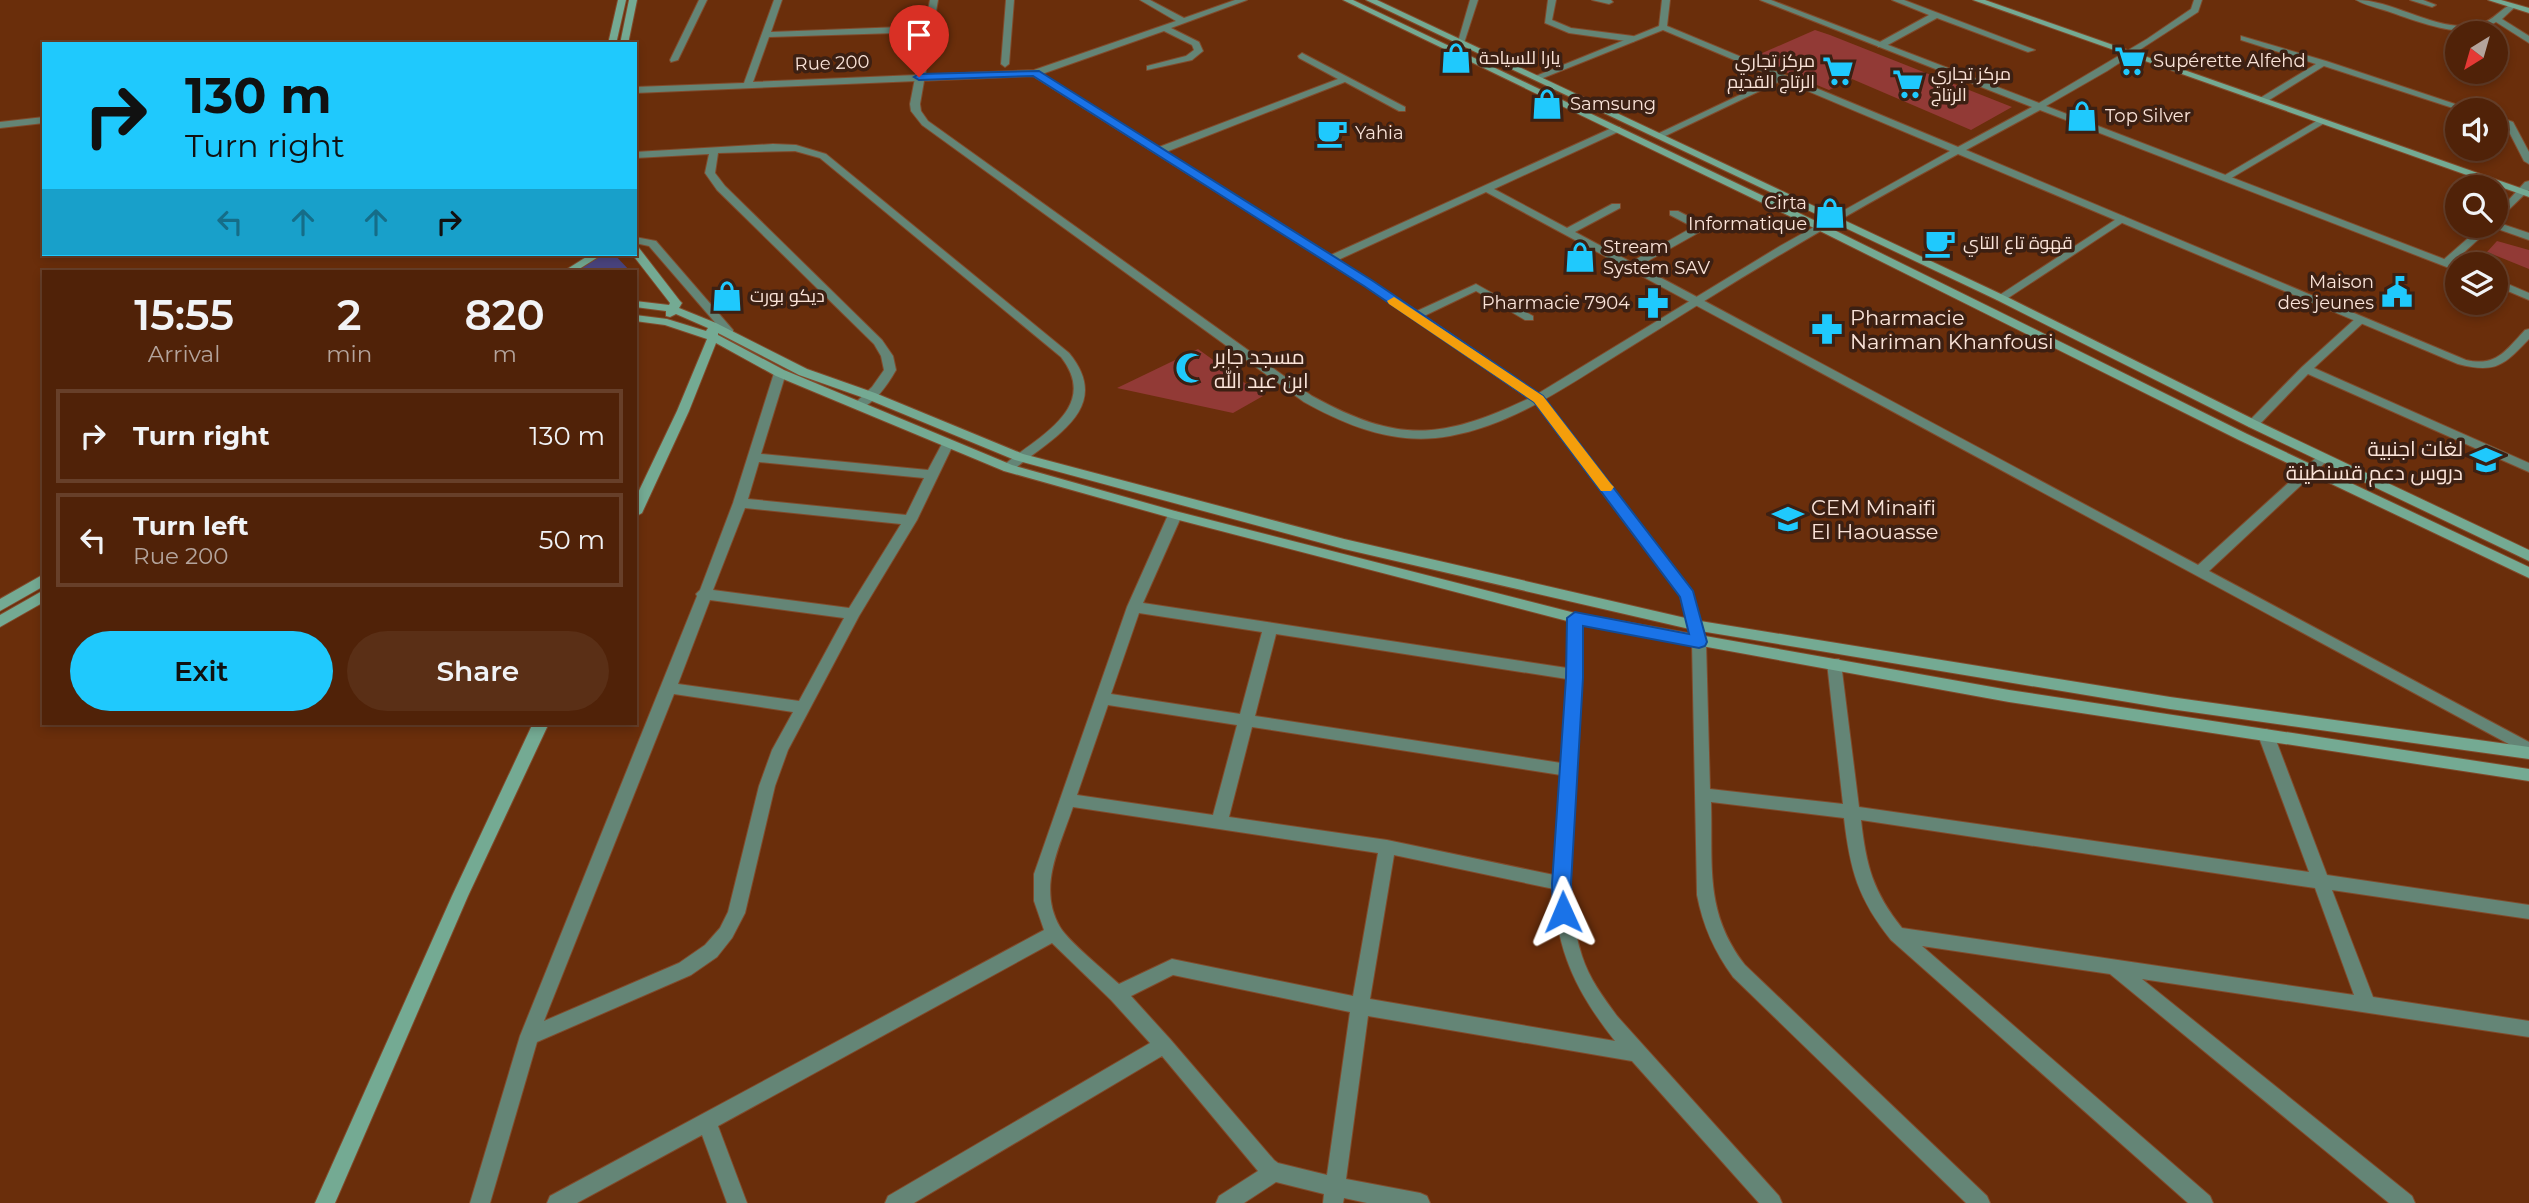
<!DOCTYPE html>
<meta charset="utf-8">
<style>
:root{--surface:#502208;--page:#5a2f16;--text:#f1f3f6;--muted:#b4a49c;--line:#673f29;--accent:#1fc9fd}
body{margin:0;font-family:Montserrat,Cairo,sans-serif;background:var(--page);color:var(--text);height:100vh;display:flex;flex-direction:column;font-size:26px;white-space:nowrap}
*{box-sizing:border-box;margin:0}
p{font-size:23px;color:var(--muted)}
.icon{flex:none;width:38px;height:38px;fill:none;stroke:currentColor;stroke-width:2;stroke-linecap:round;stroke-linejoin:round}
.map{position:relative;flex:1;overflow:hidden}
.drawer{position:absolute;left:42px;top:270px;width:595px;height:455px;display:flex;flex-direction:column;background:var(--surface);border-radius:0px;box-shadow:0 4px 10px #0003,0 0 0 2px var(--line)}
.drawer>*{flex:none}
.guide{position:absolute;left:42px;top:42px;width:595px;height:214px;border-radius:0px;box-shadow:0 4px 10px #0003,0 0 0 2px var(--line);background:#1fc9fd;color:#111;overflow:hidden}
.needle{width:46px;rotate:217deg}
.fabs{position:absolute;left:2445px;top:21px;display:grid;gap:14px}
.fabs a{display:grid;place-items:center;width:63px;height:63px;border-radius:50%;background:var(--surface);box-shadow:0 4px 10px #0003,0 0 0 2px var(--line);font-size:35px}
.pin{position:absolute;display:grid;place-items:center;width:60px;height:60px;color:#fff;margin:-72px -30px;border-radius:50% 50% 50% 0;rotate:-45deg;box-shadow:0 0 7px #0007}
.pin .icon{rotate:45deg}
.me{position:absolute;width:77px;margin:-38px;rotate:359deg;stroke-linejoin:round;filter:drop-shadow(0 0 5px #0008)}
.turn{display:flex;align-items:center;gap:24px;height:147px;padding:0 28px;font-size:32px}
.turn .icon{width:91px;height:91px;stroke-width:2.5}
.turn b{display:block;font-size:49px;line-height:60px}
.lanes{display:flex;align-items:center;height:66px;padding:0 28px;background:#0003;justify-content:center;gap:35px;direction:ltr}
.lanes .off{opacity:.35}
.eta{display:flex;justify-content:space-evenly;align-items:center;height:119px;text-align:center}
.eta b{font-size:42px;font-weight:600;line-height:49px}
.action{display:flex;gap:14px;margin-top:auto;padding:14px 28px}
.action a{flex:1;height:80px;border-radius:42px;background:var(--accent);color:#111;font-size:28px;font-weight:600;line-height:80px;text-align:center}
.action a+a{background:var(--page);color:var(--text)}
ul{padding:0;list-style:none}
li{display:flex;align-items:center;gap:21px;height:94px;margin:0 14px 10px;padding:0 14px;border:4px solid var(--line);border-radius:0px}
li div{flex:1}
li b{display:block;font-size:26px}
li em{font-style:normal}
.map>svg:first-child{display:block}
.green{fill:#4b4580}
.building{fill:#923a36}
.lines{fill:none;stroke-linecap:round;stroke-linejoin:round}
.minor-casing{stroke:#814b2c;stroke-width:2}
.tertiary-casing{stroke:#814b2c;stroke-width:2}
.secondary-casing{stroke:#814b2c;stroke-width:2}
.minor{fill:#648576;fill-rule:evenodd}
.tertiary{fill:#648576;fill-rule:evenodd}
.secondary{fill:#74aa93;fill-rule:evenodd}
.route{fill:#1a73e8;stroke:#114b97;stroke-width:2}
.slow{fill:#f59e0b}
.labels{text-anchor:middle;dominant-baseline:central;stroke-width:7;stroke-linejoin:round;paint-order:stroke}
.far-poi-label{font-size:18px;fill:#fae3d8;stroke:#3c2013;text-anchor:start}
.far-street-label{font-size:18px;fill:#fae3d8;stroke:#3c2013}
.poi-label{font-size:21px;fill:#fae3d8;stroke:#3c2013;text-anchor:start}
</style>
<div class="map">
<svg width="2529" height="1203" viewBox="0 0 2529 1203">
<rect width="100%" height="100%" fill="#6a2e0b"/>
<path class="green" d="M 604,254 L 614,254 L 630,271 L 575,271 Z"/>
<path class="building" d="M 1815,30 L 1830,35 L 2012,107 L 1971,130 L 1852,79 L 1829,90 L 1751,58 Z
M 2497,241 L 2529,250 L 2529,269 L 2487,252 Z
M 1198,349 L 1263,396 L 1233,413 L 1117,388 Z"/>
<g class="lines">
<defs>
<path id="minor" d="M 699,0 L 707,0 L 678,60 L 671,62 L 670,60 Z
M 774,0 L 782,0 L 771,32 L 927,26 L 931,29 L 927,32 L 769,37 L 753,82 L 1034,70 L 1176,21 L 1140,0 L 1150,0 L 1184,18 L 1235,0 L 1247,0 L 1171,28 L 1199,42 L 1203,51 L 1192,60 L 1147,70 L 1147,66 L 1186,56 L 1194,50 L 1192,45 L 1164,31 L 1042,74 L 1159,147 L 1338,79 L 1299,58 L 1298,56 L 1302,53 L 1405,107 L 1405,111 L 1399,111 L 1345,82 L 1166,152 L 1331,255 L 1614,127 L 1620,127 L 1620,131 L 1494,189 L 1567,228 L 1612,204 L 1620,204 L 1620,208 L 1575,232 L 1631,262 L 1693,227 L 1670,215 L 1670,211 L 1678,211 L 1705,225 L 1705,229 L 1639,266 L 2198,565 L 2319,455 L 2327,455 L 2329,458 L 2327,461 L 2209,571 L 2529,742 L 2529,755 L 1486,192 L 1338,260 L 1417,311 L 1476,284 L 1533,316 L 1533,320 L 1525,320 L 1476,291 L 1424,316 L 1542,396 L 1692,591 L 1706,642 L 1710,789 L 1843,804 L 1827,663 L 1829,659 L 1839,659 L 1841,663 L 1859,807 L 2309,872 L 2258,735 L 2261,731 L 2266,729 L 2271,731 L 2274,735 L 2327,875 L 2529,905 L 2529,919 L 2332,890 L 2373,997 L 2529,1021 L 2529,1037 L 2142,979 L 2412,1196 L 2415,1203 L 2389,1203 L 2110,974 L 1922,946 L 2210,1196 L 2213,1203 L 2188,1203 L 1891,940 C 1858,899 1850,870 1844,818 L 1711,802 C 1713,865 1704,912 1745,965 L 1987,1196 L 1990,1203 L 1966,1203 L 1733,977 C 1714,951 1703,926 1697,895 L 1692,642 L 1680,596 L 1534,402 L 1365,286 L 1033,76 L 635,93 L 635,87 L 744,83 ZM 1861,820 L 2315,888 L 2354,995 L 1902,928 C 1873,892 1866,865 1861,820 Z
M 1006,0 L 1014,0 L 1009,64 L 1005,67 L 1001,64 Z
M 1548,0 L 1556,0 L 1552,20 L 1571,28 L 1633,36 L 1637,39 L 1633,42 L 1569,33 L 1545,23 Z
M 1592,0 L 1611,0 L 1613,2 L 1609,4 Z
M 1892,0 L 1904,0 L 2035,50 L 2028,52 L 1937,18 L 1884,47 L 1878,47 L 1878,43 L 1929,15 Z
M 2356,0 C 2396,0 2440,35 2480,24 C 2493,21 2500,9 2512,4 L 2516,6 L 2502,19 L 2529,36 L 2529,43 L 2496,22 C 2464,42 2420,22 2387,11 C 2377,8 2365,5 2356,0 Z
M 2410,0 L 2423,0 L 2436,5 L 2432,7 Z
M 2241,36 L 2326,61 L 2473,110 L 2459,110 L 2324,66 L 2266,102 L 2260,102 L 2260,98 L 2316,64 L 2241,40 Z
M 1780,76 L 1787,78 L 1661,138 L 1653,136 Z
M 2496,116 L 2513,122 L 2529,152 L 2529,164 L 2524,161 L 2506,126 L 2496,122 Z
M 44,117 L 44,123 L 0,128 L 0,122 Z
M 2320,119 L 2328,121 L 2228,180 L 2220,178 Z
M 773,144 L 796,145 L 826,154 L 1069,353 C 1115,409 1051,438 1012,471 L 1004,471 L 1002,468 L 1004,465 C 1037,437 1101,408 1061,357 L 820,158 L 795,151 L 718,153 L 715,173 L 725,186 L 882,340 L 893,356 L 896,370 C 887,386 875,403 858,410 L 852,406 L 872,387 L 884,370 L 881,356 L 874,344 L 717,190 L 705,173 L 709,154 L 635,158 L 635,152 Z
M 2529,181 L 2529,190 L 2496,222 L 2529,233 L 2529,240 L 2492,227 L 2450,265 L 2442,265 L 2442,261 L 2482,226 L 2496,226 L 2496,214 L 2525,182 Z
M 2121,216 L 2125,217 L 2125,221 L 2005,300 L 1997,300 L 1995,298 Z
M 635,237 L 656,241 L 733,330 L 733,334 L 725,334 L 649,246 L 635,243 Z
M 2360,317 L 2364,318 L 2364,322 L 2314,368 L 2529,463 L 2529,472 L 2308,374 L 2257,427 L 2249,427 L 2247,424 L 2249,421 L 2302,367 L 2356,318 Z
M 780,369 L 786,373 L 761,454 L 928,470 L 944,440 L 948,439 L 954,443 L 917,520 L 859,616 L 788,750 L 775,786 L 745,913 L 732,938 L 717,957 L 691,975 L 537,1042 L 490,1203 L 470,1203 L 520,1036 L 697,596 L 696,594 L 700,590 L 733,503 L 774,373 ZM 759,462 L 924,478 L 906,515 L 748,499 ZM 745,508 L 901,524 L 849,608 L 713,590 ZM 710,600 L 844,618 L 799,701 L 678,684 ZM 674,694 L 793,712 L 772,750 L 759,786 L 728,912 L 720,928 L 705,945 L 679,963 L 544,1021 Z
M 1175,511 L 1182,515 L 1143,603 L 1567,668 L 1568,618 L 1570,614 L 1580,614 L 1582,618 C 1581,677 1578,736 1575,795 C 1572,849 1565,904 1582,956 C 1589,978 1603,997 1617,1016 L 1779,1196 L 1782,1203 L 1759,1203 L 1632,1061 L 1368,1016 L 1346,1179 L 1420,1193 L 1427,1196 L 1430,1203 L 1367,1203 L 1344,1198 L 1343,1203 L 1323,1203 L 1324,1194 L 1276,1182 L 1244,1203 L 1216,1203 L 1219,1196 L 1258,1171 L 1162,1056 L 914,1203 L 885,1203 L 888,1196 L 1150,1043 L 1111,1000 L 1052,943 L 718,1126 L 747,1203 L 727,1203 L 702,1135 L 577,1203 L 547,1203 L 550,1196 L 1044,930 L 1034,901 L 1034,874 L 1127,607 L 1168,515 ZM 1139,613 L 1262,632 L 1240,714 L 1111,694 ZM 1276,634 L 1567,679 L 1561,763 L 1255,716 ZM 1108,705 L 1237,725 L 1213,815 L 1077,795 ZM 1252,727 L 1561,775 L 1554,875 L 1387,840 L 1229,817 ZM 1073,807 L 1378,853 L 1353,996 L 1172,959 L 1119,984 C 1105,971 1069,942 1060,927 C 1037,888 1060,846 1073,807 ZM 1394,855 L 1554,889 C 1556,951 1577,993 1615,1041 L 1370,999 ZM 1173,975 L 1350,1012 L 1327,1175 L 1278,1163 L 1274,1160 L 1170,1039 L 1131,996 Z"/>
<path id="tertiary" d="M 930,0 L 938,0 L 920,104 L 921,111 L 928,121 L 1312,396 C 1401,445 1444,439 1534,396 L 1780,246 L 1950,151 L 1663,30 L 1538,80 L 1531,78 L 1659,26 L 1662,0 L 1670,0 L 1667,26 L 1958,147 L 2032,107 L 1760,0 L 1771,0 L 2039,103 L 2147,39 L 2191,9 L 2194,0 L 2202,0 L 2198,12 L 2107,71 L 2046,106 L 2457,264 L 2457,271 L 2040,110 L 1966,150 L 2466,360 C 2497,367 2506,350 2525,330 L 2529,329 L 2529,339 C 2504,365 2496,374 2458,364 L 1958,154 C 1871,201 1786,250 1701,303 C 1667,324 1632,346 1598,367 C 1552,396 1505,426 1450,436 C 1397,446 1349,427 1304,402 L 922,125 L 911,111 L 910,104 Z
M 1470,0 L 1478,0 L 1464,43 L 1457,45 Z
M 2496,279 L 2529,293 L 2529,300 L 2496,286 Z"/>
<path id="secondary" d="M 618,0 L 626,0 L 616,44 L 608,44 Z
M 629,0 L 637,0 L 628,44 L 620,44 Z
M 1343,0 L 1353,0 L 1824,225 L 2247,434 L 2529,567 L 2529,578 L 2239,440 L 1816,229 Z
M 1366,0 L 1377,0 L 2005,296 L 2257,421 L 2529,550 L 2529,561 L 2249,427 L 1997,300 Z
M 1973,0 L 1985,0 L 2529,191 L 2529,197 Z
M 2488,0 L 2501,0 L 2529,8 L 2529,13 Z
M 635,247 L 639,248 L 680,301 L 682,303 L 679,308 L 716,323 L 807,369 L 875,393 L 1023,454 L 1344,539 L 1694,620 L 2170,697 L 2529,747 L 2529,759 L 2170,709 L 1694,630 L 1344,549 L 1015,460 L 867,399 L 799,375 L 718,333 L 718,335 L 784,370 L 1012,465 L 1175,511 L 1575,613 L 2009,690 L 2529,769 L 2529,781 L 2009,702 L 1575,623 L 1175,519 L 1004,471 L 776,376 L 716,343 L 689,411 L 642,513 L 635,517 L 635,499 L 677,411 L 707,339 L 665,325 L 635,321 L 635,315 L 667,319 L 706,331 L 708,328 L 676,314 L 670,317 L 666,316 L 666,311 L 635,307 L 635,301 L 669,305 L 670,303 L 632,254 L 635,254 Z
M 591,254 L 603,254 L 576,271 L 564,271 Z
M 44,574 L 44,586 L 0,611 L 0,599 Z
M 44,590 L 44,602 L 0,627 L 0,615 Z
M 533,723 L 549,723 L 468,896 L 335,1203 L 315,1203 L 452,896 Z"/>
</defs>
<use href="#minor" class="minor-casing"/>
<use href="#tertiary" class="tertiary-casing"/>
<use href="#secondary" class="secondary-casing"/>
<use href="#minor" class="minor"/>
<use href="#tertiary" class="tertiary"/>
<use href="#secondary" class="secondary"/>
</g>
<path class="route" d="M 1039,71 L 1373,281 L 1543,396 L 1693,591 L 1707,642 L 1705,646 L 1699,648 L 1583,626 L 1583,678 L 1571,884 L 1573,912 L 1570,918 L 1563,920 L 1556,918 L 1553,912 L 1552,884 L 1566,678 L 1567,618 L 1575,612 L 1689,634 L 1680,597 L 1534,402 L 1364,286 L 1033,76 L 919,80 L 914,77 L 919,74 Z"/>
<path class="slow" d="M 1394,297 L 1543,396 L 1611,484 L 1614,487 L 1611,491 L 1601,491 L 1534,402 L 1389,304 L 1387,301 Z"/>
<defs>
<symbol id="shop-bare" viewBox="-9 -9 18 18"><path d="M-5-2.5h2.3a2.7 3.5 0 0 1 5.4 0H5L5.5 6h-11ZM-1.5-2.5h3a1.5 2.3 0 0 0-3 0Z" fill="#1fc9fd" stroke="#3c2013" stroke-width="2.5" paint-order="stroke"/></symbol>
<symbol id="supermarket-bare" viewBox="-9 -9 18 18"><path d="M-6-5.5h2.5l.6 2H6L4.5 2H-2.5L-4.4-4H-6ZM-1.5 3.2a1.3 1.3 0 1 0 .1 0ZM3 3.2a1.3 1.3 0 1 0 .1 0Z" fill="#1fc9fd" stroke="#3c2013" stroke-width="2.5" paint-order="stroke"/></symbol>
<symbol id="cafe-bare" viewBox="-9 -9 18 18"><path d="M-5.5-4.5H6V0H3Q3 3.5 0 3.5H-2.5Q-5.5 3.5-5.5 0ZM3-3.2v2h1.7v-2ZM-6 4.5H4V6H-6Z" fill="#1fc9fd" stroke="#3c2013" stroke-width="2.5" paint-order="stroke"/></symbol>
<symbol id="civic-bare" viewBox="-9 -9 18 18"><path d="M-.6-6.5H3V-4.5H.6V-3L4-1V1h2V6H-6V1h2V-1L-.6-3ZM-1.2 2.5V6h2.4V2.5Z" fill="#1fc9fd" stroke="#3c2013" stroke-width="2.5" paint-order="stroke"/></symbol>
<symbol id="pharmacy-bare" viewBox="-9 -9 18 18"><path d="M-2-6h4v4h4v4h-4v4h-4v-4h-4v-4h4Z" fill="#1fc9fd" stroke="#3c2013" stroke-width="2.5" paint-order="stroke"/></symbol>
<symbol id="mosque-bare" viewBox="-9 -9 18 18"><path d="M3.5-4.9A6 6 0 1 0 3.5 4.9A5 5 0 1 1 3.5-4.9Z" fill="#1fc9fd" stroke="#3c2013" stroke-width="2.5" paint-order="stroke"/></symbol>
<symbol id="school-bare" viewBox="-9 -9 18 18"><path d="M0-5L7-2L0 1L-7-2ZM-4 1L0 2.5L4 1V4Q0 6-4 4Z" fill="#1fc9fd" stroke="#3c2013" stroke-width="2.5" paint-order="stroke"/></symbol>
</defs>
<g fill-rule="evenodd">
<use href="#shop-bare" x="1434" y="36" width="44" height="44"/>
<use href="#supermarket-bare" x="2108" y="39" width="44" height="44"/>
<use href="#supermarket-bare" x="1816" y="49" width="44" height="44"/>
<use href="#supermarket-bare" x="1886" y="62" width="44" height="44"/>
<use href="#shop-bare" x="1525" y="82" width="44" height="44"/>
<use href="#shop-bare" x="2060" y="94" width="44" height="44"/>
<use href="#cafe-bare" x="1310" y="111" width="44" height="44"/>
<use href="#shop-bare" x="1808" y="191" width="44" height="44"/>
<use href="#cafe-bare" x="1918" y="221" width="44" height="44"/>
<use href="#shop-bare" x="1558" y="235" width="44" height="44"/>
<use href="#civic-bare" x="2375" y="270" width="44" height="44"/>
<use href="#shop-bare" x="705" y="274" width="44" height="44"/>
<use href="#pharmacy-bare" x="1631" y="281" width="44" height="44"/>
<use href="#pharmacy-bare" x="1805" y="307" width="44" height="44"/>
<use href="#mosque-bare" x="1169" y="346" width="44" height="44"/>
<use href="#school-bare" x="2464" y="438" width="44" height="44"/>
<use href="#school-bare" x="1766" y="497" width="44" height="44"/>
</g>
<g class="labels">
<g class="far-poi-label">
<text x="1479" y="58">يارا للسياحة</text>
<text x="1815" y="61" text-anchor="end">مركز تجاري<tspan x="1815" dy="21">الرتاج القديم</tspan></text>
<text x="2153" y="61">Supérette Alfehd</text>
<text x="1931" y="74">مركز تجاري<tspan x="1931" dy="21">الرتاج</tspan></text>
<text x="1570" y="104">Samsung</text>
<text x="2105" y="116">Top Silver</text>
<text x="1355" y="133">Yahia</text>
<text x="1807" y="203" text-anchor="end">Cirta<tspan x="1807" dy="21">Informatique</tspan></text>
<text x="1963" y="243">قهوة تاع التاي</text>
<text x="1603" y="247">Stream<tspan x="1603" dy="21">System SAV</tspan></text>
<text x="2374" y="282" text-anchor="end">Maison<tspan x="2374" dy="21">des jeunes</tspan></text>
<text x="750" y="296">ديكو بورت</text>
<text x="1630" y="303" text-anchor="end">Pharmacie 7904</text>
</g>
<g class="far-street-label">
<text transform="translate(832 63) rotate(-2)">Rue 200</text>
</g>
<g class="poi-label">
<text x="1850" y="317">Pharmacie<tspan x="1850" dy="24">Nariman Khanfousi</tspan></text>
<text x="1214" y="356">مسجد جابر<tspan x="1214" dy="24">ابن عبد الله</tspan></text>
<text x="2463" y="448" text-anchor="end">لغات اجنبية<tspan x="2463" dy="24">دروس دعم قسنطينة</tspan></text>
<text x="1811" y="507">CEM Minaifi<tspan x="1811" dy="24">El Haouasse</tspan></text>
</g>
</g>
</svg>
<div class="fabs">
<a><svg class="needle" viewBox="-14 -14 28 28"><path d="M0-13l5 13h-10z" fill="#e53935"/><path d="M0 13l5-13h-10z" fill="#b4a49c"/></svg></a>
<a><svg class="icon" aria-label="sound" viewBox="0 0 24 24"><path d="M4 9h4l5-4v14l-5-4H4zM17 9q2 3 0 6"/></svg></a>
<a><svg class="icon" aria-label="search" viewBox="0 0 24 24"><circle cx="10" cy="10" r="6"/><path d="M15 15l6 6"/></svg></a>
<a><svg class="icon" aria-label="layers" viewBox="0 0 24 24"><path d="M12 4l9 5-9 5-9-5zM3 14l9 5 9-5"/></svg></a>
</div>
<div class="pin" style="left:919px;top:77px;background:#d93025"><svg class="icon" aria-label="arrive" viewBox="0 0 24 24"><path d="M6 21V4h12l-3 4 3 4H6"/></svg></div>
<svg class="me" style="left:1563px;top:912px" viewBox="-20 -20 40 40"><path d="M0-17L14 15 0 8-14 15z" fill="#1a73e8" stroke="#fff" stroke-width="4"/></svg>
<div class="guide">
<div class="turn"><svg class="icon" aria-label="right" viewBox="0 0 24 24"><path d="M7 20v-9h11M14 6l5 5-5 5"/></svg><div><b>130 m</b>Turn right</div></div>
<div class="lanes"><svg class="icon off" aria-label="left" viewBox="0 0 24 24"><path d="M17 20v-9H6M10 6l-5 5 5 5"/></svg><svg class="icon off" aria-label="ahead" viewBox="0 0 24 24"><path d="M12 20V5M6 11l6-6 6 6"/></svg><svg class="icon off" aria-label="ahead" viewBox="0 0 24 24"><path d="M12 20V5M6 11l6-6 6 6"/></svg><svg class="icon" aria-label="right" viewBox="0 0 24 24"><path d="M7 20v-9h11M14 6l5 5-5 5"/></svg></div>
</div>
<section class="drawer">
<div class="eta">
<div><b>15:55</b><p>Arrival</p></div>
<div><b>2</b><p>min</p></div>
<div><b>820</b><p>m</p></div>
</div>
<ul>
<li><svg class="icon" aria-label="right" viewBox="0 0 24 24"><path d="M7 20v-9h11M14 6l5 5-5 5"/></svg><div><b>Turn right</b></div><em>130 m</em></li>
<li><svg class="icon" aria-label="left" viewBox="0 0 24 24"><path d="M17 20v-9H6M10 6l-5 5 5 5"/></svg><div><b>Turn left</b><p>Rue 200</p></div><em>50 m</em></li>
</ul>
<div class="action"><a>Exit</a><a>Share</a></div>
</section>
</div>
